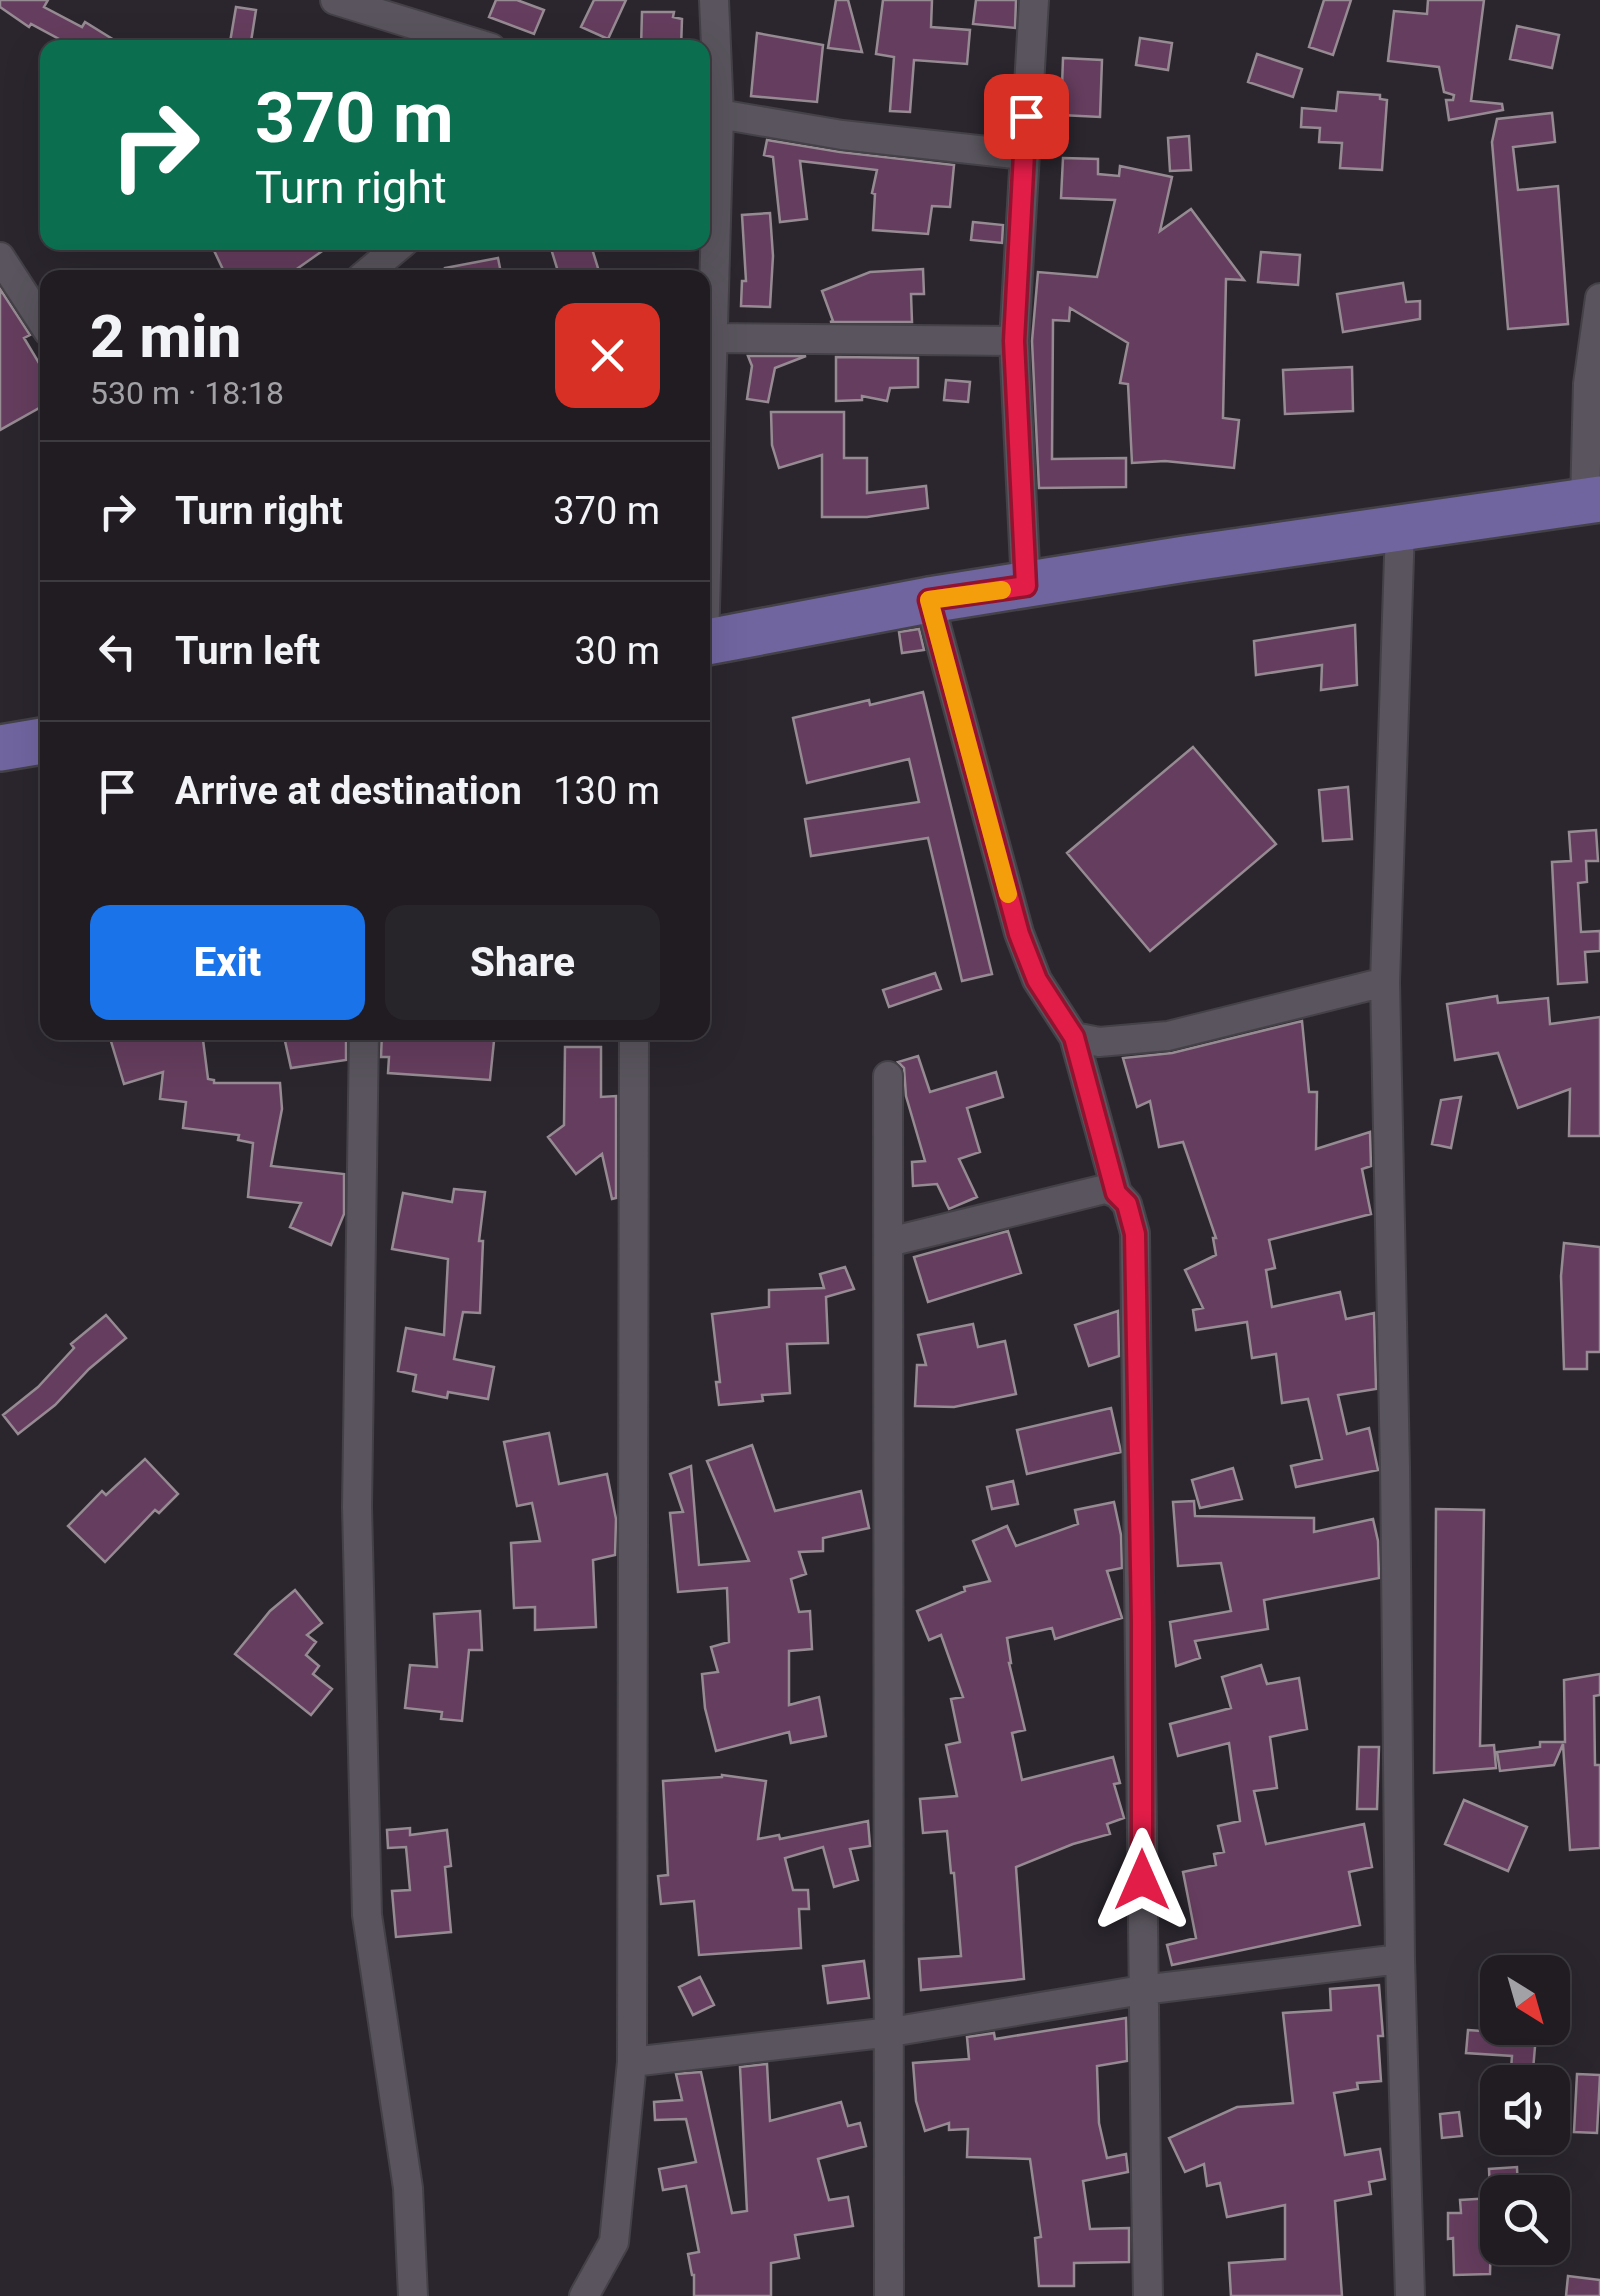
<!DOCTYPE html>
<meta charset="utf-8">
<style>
:root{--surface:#201c22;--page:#28252a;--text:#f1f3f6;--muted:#a2a1a5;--line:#3d3a40;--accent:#1a73e8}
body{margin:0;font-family:Roboto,sans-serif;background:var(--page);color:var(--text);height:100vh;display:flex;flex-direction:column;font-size:38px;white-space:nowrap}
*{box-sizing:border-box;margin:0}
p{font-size:32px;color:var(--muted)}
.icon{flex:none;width:55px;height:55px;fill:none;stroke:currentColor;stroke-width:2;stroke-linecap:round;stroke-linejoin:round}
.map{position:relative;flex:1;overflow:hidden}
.details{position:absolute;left:40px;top:270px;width:670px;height:770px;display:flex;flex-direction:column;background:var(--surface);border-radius:20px;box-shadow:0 10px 40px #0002,0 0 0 2px var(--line)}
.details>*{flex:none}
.guide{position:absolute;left:40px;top:40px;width:670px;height:210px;border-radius:20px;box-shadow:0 10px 40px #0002,0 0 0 2px var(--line);background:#0b6e4f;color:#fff;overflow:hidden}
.needle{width:65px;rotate:143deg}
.buttons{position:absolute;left:1480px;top:1955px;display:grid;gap:20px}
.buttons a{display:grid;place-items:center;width:90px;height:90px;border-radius:20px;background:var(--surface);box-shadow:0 10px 40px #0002,0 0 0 2px var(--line);font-size:50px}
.pin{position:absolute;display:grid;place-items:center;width:85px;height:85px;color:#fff;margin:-42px;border-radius:20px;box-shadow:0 5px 15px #0006}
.me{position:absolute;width:110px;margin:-55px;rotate:0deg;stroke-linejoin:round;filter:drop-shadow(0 0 8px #0008)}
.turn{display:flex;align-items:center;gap:35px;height:210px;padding:0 50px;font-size:45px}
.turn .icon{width:130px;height:130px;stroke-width:2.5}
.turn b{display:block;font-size:70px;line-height:85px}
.round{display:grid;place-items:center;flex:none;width:105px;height:105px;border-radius:20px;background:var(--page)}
.headline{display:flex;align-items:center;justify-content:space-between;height:170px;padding:0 50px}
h1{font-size:60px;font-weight:800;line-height:75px}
.primary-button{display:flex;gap:20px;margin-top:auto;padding:20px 50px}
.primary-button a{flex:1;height:115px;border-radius:20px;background:var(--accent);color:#fff;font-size:40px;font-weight:800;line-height:115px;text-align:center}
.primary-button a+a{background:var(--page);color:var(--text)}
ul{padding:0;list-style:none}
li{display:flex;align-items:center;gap:30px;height:140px;padding:0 50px;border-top:2px solid var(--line)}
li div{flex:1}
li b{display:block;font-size:38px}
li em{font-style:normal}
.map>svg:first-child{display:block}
.building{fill:#653d5e;stroke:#968b93;stroke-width:2.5}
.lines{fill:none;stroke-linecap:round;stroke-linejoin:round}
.minor-casing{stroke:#454148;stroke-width:32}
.primary-casing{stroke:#454148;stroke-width:50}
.minor{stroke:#59545d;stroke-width:28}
.primary{stroke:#7165a0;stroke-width:45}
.route-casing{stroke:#92132f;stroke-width:25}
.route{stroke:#e11d48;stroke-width:18}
.slow{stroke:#f59e0b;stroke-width:18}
</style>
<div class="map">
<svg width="1600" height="2296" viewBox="0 0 1600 2296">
<rect width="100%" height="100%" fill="#2b262e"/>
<path class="building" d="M 0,0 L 48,0 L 44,7 L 82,27 L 85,22 L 127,48 L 68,48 L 70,45 L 31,24 L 29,27 L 0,7 Z
M 496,0 L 517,0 L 544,10 L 534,34 L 489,17 Z
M 594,0 L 626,0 L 608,39 L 581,27 Z
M 836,0 L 848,0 L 862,52 L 828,48 Z
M 883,0 L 932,0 L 931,27 L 970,30 L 967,64 L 914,60 L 910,112 L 890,111 L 894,57 L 876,54 Z
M 976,0 L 1016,0 L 1015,28 L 973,24 Z
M 1324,0 L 1351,0 L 1333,55 L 1309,47 Z
M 1428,0 L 1484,0 L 1471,101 L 1502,104 L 1503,110 L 1449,120 L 1446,100 L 1453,100 L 1454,95 L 1444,92 L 1439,67 L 1388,61 L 1394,11 L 1427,14 Z
M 236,7 L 256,10 L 250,48 L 229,48 Z
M 642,12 L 674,12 L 673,17 L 682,19 L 681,48 L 641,48 Z
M 1517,26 L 1559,35 L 1552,68 L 1510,59 Z
M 757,33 L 823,45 L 817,102 L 751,96 Z
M 1140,38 L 1172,43 L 1168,70 L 1136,65 Z
M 1257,54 L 1302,69 L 1293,97 L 1248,82 Z
M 1063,58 L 1102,60 L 1100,117 L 1061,115 Z
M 1338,92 L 1380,95 L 1380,99 L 1387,100 L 1382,170 L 1340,168 L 1342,143 L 1319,142 L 1320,128 L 1301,127 L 1302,108 L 1336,111 Z
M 1552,113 L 1555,142 L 1513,147 L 1518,190 L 1558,186 L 1568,324 L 1508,329 L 1492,142 L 1497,119 Z
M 1189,136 L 1191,170 L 1170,171 L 1168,138 Z
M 767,140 L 840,152 L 954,165 L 950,207 L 932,206 L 928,234 L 873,230 L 875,194 L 872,193 L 877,170 L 800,161 L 807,219 L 780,222 L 773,157 L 764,155 Z
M 1063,158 L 1098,159 L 1098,174 L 1119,176 L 1120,166 L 1172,177 L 1160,231 L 1191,209 L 1244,280 L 1226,279 L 1223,418 L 1239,420 L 1234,468 L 1165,461 L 1132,463 L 1128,384 L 1120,383 L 1128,343 L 1070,308 L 1069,321 L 1053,320 L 1052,459 L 1126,458 L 1126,487 L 1039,488 L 1032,341 L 1038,272 L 1097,277 L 1115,200 L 1061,198 Z
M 770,213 L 773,256 L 770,307 L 741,306 L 742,281 L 746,281 L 742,215 Z
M 973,222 L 1003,225 L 1002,243 L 971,240 Z
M 210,242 L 335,242 L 284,278 L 227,278 Z
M 549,242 L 590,242 L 601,278 L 560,278 Z
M 1261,252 L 1300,255 L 1298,285 L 1258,282 Z
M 498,258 L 502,278 L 446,278 L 445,268 Z
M 923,269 L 924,294 L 911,294 L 912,322 L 830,322 L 833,321 L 822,291 L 870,272 Z
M 1403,283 L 1406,302 L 1420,301 L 1420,319 L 1343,332 L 1337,294 Z
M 0,289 L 30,335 L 24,338 L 48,378 L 48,403 L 0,430 Z
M 748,356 L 806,356 L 775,368 L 768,402 L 747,399 L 752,366 Z
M 836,357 L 918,358 L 918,387 L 890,388 L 887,401 L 862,396 L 862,400 L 836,401 Z
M 1352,367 L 1353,411 L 1285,414 L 1283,370 Z
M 946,380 L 970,382 L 968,402 L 944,400 Z
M 771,412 L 844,412 L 844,458 L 867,458 L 867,493 L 926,486 L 928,508 L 867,517 L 822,517 L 822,455 L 779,468 L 772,445 Z
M 1355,625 L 1357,685 L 1321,690 L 1322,665 L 1256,675 L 1254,641 Z
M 919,629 L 924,650 L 902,653 L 899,632 Z
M 923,692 L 992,974 L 962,981 L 928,838 L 811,856 L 805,819 L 919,802 L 909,759 L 807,783 L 793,718 L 869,700 L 870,705 Z
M 1193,747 L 1276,844 L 1150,951 L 1067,853 Z
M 1348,787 L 1352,839 L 1323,841 L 1319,790 Z
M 1596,830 L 1598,861 L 1586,861 L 1587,882 L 1578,883 L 1581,932 L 1600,931 L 1600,951 L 1585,952 L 1587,982 L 1558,984 L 1552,862 L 1571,861 L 1569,832 Z
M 935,973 L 941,989 L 889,1007 L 883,990 Z
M 1497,996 L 1498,1003 L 1548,998 L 1550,1024 L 1600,1017 L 1600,1136 L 1569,1136 L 1570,1089 L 1518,1108 L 1498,1053 L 1455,1060 L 1447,1004 Z
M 1302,1021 L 1309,1092 L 1317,1092 L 1316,1149 L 1370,1132 L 1371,1166 L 1362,1169 L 1371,1214 L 1269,1240 L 1275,1268 L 1266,1270 L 1272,1307 L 1340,1292 L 1346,1319 L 1374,1313 L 1376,1389 L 1338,1395 L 1347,1434 L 1369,1428 L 1378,1470 L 1296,1487 L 1291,1466 L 1322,1459 L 1308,1399 L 1282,1403 L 1276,1354 L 1252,1358 L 1247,1322 L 1196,1330 L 1193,1310 L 1203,1308 L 1185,1270 L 1216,1255 L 1213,1238 L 1216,1238 L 1183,1142 L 1159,1147 L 1150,1101 L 1137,1107 L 1123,1058 L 1172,1053 Z
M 127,1032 L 202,1032 L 208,1079 L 214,1080 L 214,1083 L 280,1083 L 282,1109 L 271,1166 L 344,1174 L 344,1214 L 331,1245 L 290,1227 L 301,1203 L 248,1197 L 253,1143 L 238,1140 L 239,1135 L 183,1128 L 186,1102 L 160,1099 L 163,1072 L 124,1084 L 110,1038 Z
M 283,1032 L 346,1032 L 346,1060 L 291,1068 Z
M 382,1032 L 494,1041 L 490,1080 L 388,1073 L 389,1057 L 381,1057 Z
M 565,1047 L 601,1047 L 601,1097 L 616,1096 L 616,1198 L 612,1199 L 602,1154 L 576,1174 L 548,1137 L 564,1125 Z
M 918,1056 L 930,1092 L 996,1072 L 1003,1097 L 967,1108 L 980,1152 L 959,1159 L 977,1197 L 949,1209 L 937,1184 L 913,1186 L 912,1162 L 925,1161 L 906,1096 L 904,1068 L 898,1062 Z
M 1461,1097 L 1451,1148 L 1432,1144 L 1441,1100 Z
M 454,1189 L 485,1192 L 479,1241 L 483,1241 L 480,1313 L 463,1312 L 454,1359 L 494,1367 L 488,1399 L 448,1392 L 447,1398 L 413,1391 L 416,1375 L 398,1371 L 406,1328 L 444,1335 L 448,1259 L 392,1249 L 403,1193 L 452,1202 Z
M 1008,1231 L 1021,1273 L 928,1302 L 914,1257 Z
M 1564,1243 L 1600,1247 L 1600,1352 L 1587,1352 L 1587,1369 L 1564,1369 L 1561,1276 Z
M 845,1267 L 854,1289 L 826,1297 L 828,1343 L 787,1344 L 790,1393 L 762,1395 L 763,1401 L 719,1405 L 716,1382 L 720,1382 L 712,1314 L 769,1307 L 769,1290 L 824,1288 L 820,1274 Z
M 1118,1311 L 1119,1356 L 1089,1366 L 1075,1325 Z
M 106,1315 L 126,1338 L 89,1369 L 55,1405 L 18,1434 L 3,1415 L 38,1387 L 74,1348 L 71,1344 Z
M 973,1324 L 978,1347 L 1005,1341 L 1016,1394 L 954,1407 L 915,1406 L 917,1365 L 926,1365 L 918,1335 Z
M 1111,1408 L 1121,1452 L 1027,1474 L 1017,1430 Z
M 549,1433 L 559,1484 L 607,1474 L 616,1519 L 615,1555 L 593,1560 L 596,1627 L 535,1630 L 535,1607 L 514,1608 L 511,1543 L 540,1541 L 532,1503 L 517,1506 L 504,1442 Z
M 752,1445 L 775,1511 L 861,1491 L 869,1528 L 823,1538 L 823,1551 L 799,1552 L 806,1574 L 791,1579 L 799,1612 L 810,1611 L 812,1649 L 789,1651 L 789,1705 L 819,1697 L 826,1736 L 791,1743 L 789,1732 L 716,1751 L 705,1708 L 702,1674 L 718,1672 L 711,1647 L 729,1642 L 727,1588 L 678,1592 L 670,1513 L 683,1512 L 670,1474 L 691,1466 L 699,1565 L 749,1561 L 707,1461 Z
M 145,1459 L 178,1494 L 159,1513 L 155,1510 L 105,1562 L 68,1526 L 102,1491 L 106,1495 Z
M 1233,1468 L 1242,1499 L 1200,1508 L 1192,1480 Z
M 1013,1481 L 1018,1504 L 992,1509 L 987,1487 Z
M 1194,1501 L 1195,1516 L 1314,1518 L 1314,1532 L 1373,1519 L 1378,1541 L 1379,1578 L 1264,1600 L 1268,1629 L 1195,1641 L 1200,1658 L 1176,1666 L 1170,1622 L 1231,1611 L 1221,1563 L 1178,1566 L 1173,1502 Z
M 1114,1502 L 1121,1535 L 1122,1568 L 1107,1571 L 1122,1618 L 1055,1639 L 1052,1628 L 1007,1638 L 1011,1663 L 1009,1663 L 1025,1730 L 1012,1733 L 1022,1780 L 1113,1757 L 1120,1783 L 1114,1784 L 1124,1818 L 1107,1824 L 1110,1834 L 1073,1844 L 1016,1867 L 1024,1979 L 921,1990 L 919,1959 L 961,1956 L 954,1873 L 951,1873 L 947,1831 L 923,1833 L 920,1799 L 957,1796 L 946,1745 L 960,1742 L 951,1699 L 963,1697 L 941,1635 L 929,1640 L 917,1611 L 965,1591 L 964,1587 L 990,1581 L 973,1541 L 1007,1526 L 1016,1546 L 1078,1524 L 1075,1510 Z
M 1436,1509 L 1484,1510 L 1480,1746 L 1494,1745 L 1496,1768 L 1434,1773 Z
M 295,1590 L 322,1623 L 307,1635 L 316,1642 L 306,1655 L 319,1666 L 313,1674 L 332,1689 L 311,1715 L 235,1654 L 270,1611 Z
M 480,1611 L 482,1650 L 469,1650 L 462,1721 L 441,1719 L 442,1712 L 405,1708 L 410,1665 L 437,1667 L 434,1614 Z
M 1261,1665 L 1267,1684 L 1299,1678 L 1307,1729 L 1270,1737 L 1277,1788 L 1254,1791 L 1266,1844 L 1364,1824 L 1372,1867 L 1349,1872 L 1360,1925 L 1172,1965 L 1167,1945 L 1196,1938 L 1183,1872 L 1216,1865 L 1214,1854 L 1224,1852 L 1218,1826 L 1240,1821 L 1229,1743 L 1178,1756 L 1170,1724 L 1231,1708 L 1222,1677 Z
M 1600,1674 L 1600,1695 L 1594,1696 L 1595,1765 L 1600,1765 L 1600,1848 L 1570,1850 L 1563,1744 L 1554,1765 L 1500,1771 L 1497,1752 L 1540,1747 L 1540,1742 L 1565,1742 L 1564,1680 Z
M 1359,1747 L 1379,1747 L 1377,1809 L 1357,1809 Z
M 722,1775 L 766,1781 L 758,1839 L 779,1835 L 780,1839 L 868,1821 L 870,1846 L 850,1849 L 858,1880 L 834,1887 L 823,1847 L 785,1858 L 793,1890 L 808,1890 L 809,1909 L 799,1909 L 801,1948 L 699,1955 L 694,1901 L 661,1904 L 658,1876 L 668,1875 L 663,1781 L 722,1777 Z
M 1464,1800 L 1527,1827 L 1508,1871 L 1445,1844 Z
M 410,1828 L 410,1835 L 447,1830 L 451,1866 L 445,1867 L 451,1932 L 396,1937 L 392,1891 L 410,1890 L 406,1847 L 388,1848 L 387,1830 Z
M 864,1961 L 869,1998 L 828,2003 L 823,1966 Z
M 700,1977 L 714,2005 L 693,2015 L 679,1987 Z
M 1379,1985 L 1383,2036 L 1378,2036 L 1381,2081 L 1357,2083 L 1358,2089 L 1334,2093 L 1345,2155 L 1380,2149 L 1385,2179 L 1369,2182 L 1371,2194 L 1335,2201 L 1342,2296 L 1231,2296 L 1229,2263 L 1285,2259 L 1285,2205 L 1227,2217 L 1220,2183 L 1207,2186 L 1204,2164 L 1185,2172 L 1169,2138 L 1237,2107 L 1293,2103 L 1283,2013 L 1331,2010 L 1330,1989 Z
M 1126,2018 L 1127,2061 L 1097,2066 L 1099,2123 L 1107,2158 L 1126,2154 L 1128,2172 L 1083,2181 L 1090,2229 L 1129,2228 L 1129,2262 L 1074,2263 L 1074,2286 L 1039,2286 L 1035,2238 L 1041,2237 L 1030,2159 L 967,2157 L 968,2129 L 949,2130 L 949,2123 L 925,2131 L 916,2101 L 913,2063 L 969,2059 L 967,2037 L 994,2033 L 995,2039 Z
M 1468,2030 L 1536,2035 L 1532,2082 L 1510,2082 L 1512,2056 L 1466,2053 Z
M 767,2064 L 770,2121 L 841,2102 L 848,2126 L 860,2123 L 866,2146 L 818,2159 L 829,2200 L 848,2197 L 853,2226 L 795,2235 L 799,2258 L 771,2263 L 771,2296 L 694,2296 L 694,2275 L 692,2275 L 688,2254 L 699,2252 L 686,2186 L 663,2190 L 659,2169 L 696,2162 L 686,2119 L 655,2120 L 654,2102 L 682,2100 L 676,2074 L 701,2072 L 732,2213 L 747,2211 L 740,2067 Z
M 1577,2074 L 1600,2075 L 1597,2133 L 1574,2132 Z
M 1459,2112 L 1462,2136 L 1442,2138 L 1440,2114 Z
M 1517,2167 L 1518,2192 L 1490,2192 L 1489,2169 Z
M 1492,2198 L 1490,2274 L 1454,2275 L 1453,2238 L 1448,2239 L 1448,2213 L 1461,2213 L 1460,2200 Z
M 1568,2276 L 1600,2280 L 1600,2296 L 1566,2296 Z"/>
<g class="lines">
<defs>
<path id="minor" d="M 335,0 L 491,48
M 704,106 L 719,114 L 842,135 L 1023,155
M 0,257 L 48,331
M 361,278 L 404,242
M 713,338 L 1014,341
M 1585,502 L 1588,384 L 1600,298
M 1400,527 L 1385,982 L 1395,1467 L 1400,1959 L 1410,2296
M 1026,586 L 1014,341 L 1034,0
M 929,600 L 1019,933 L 1037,980 L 1074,1037 L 1099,1042 L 1168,1036 L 1385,982
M 704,643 L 719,114 L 714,0
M 364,1032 L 357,1507 L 367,1915 L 408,2188 L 413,2296
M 1074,1037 L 1117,1193 L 1127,1204 L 1135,1233 C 1141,1588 1141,1942 1148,2296
M 888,1076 L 889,2296
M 889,1242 L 1105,1189 L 1117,1193
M 632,2062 L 891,2032 L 1142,1990 L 1400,1959
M 584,2296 L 614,2242 L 632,2062 L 634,1032"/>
<path id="primary" d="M 702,643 L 929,600 L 1185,559 L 1600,499
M 0,748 L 48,740"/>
</defs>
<use href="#minor" class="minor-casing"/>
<use href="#primary" class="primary-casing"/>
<use href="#minor" class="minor"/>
<use href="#primary" class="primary"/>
</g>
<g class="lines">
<defs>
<path id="route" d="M 1026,116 L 1014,341 L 1026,586 L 929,600 L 1019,934 L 1037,980 L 1074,1037 L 1116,1193 L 1127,1204 L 1135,1234 L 1142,1622 L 1142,1880"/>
</defs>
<use href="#route" class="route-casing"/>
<use href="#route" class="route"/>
<path class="slow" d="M 1002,590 L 929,600 L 1008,894"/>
</g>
</svg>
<div class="buttons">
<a><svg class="needle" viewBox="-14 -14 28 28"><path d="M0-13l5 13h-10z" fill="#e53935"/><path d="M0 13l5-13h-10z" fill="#a2a1a5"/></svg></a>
<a><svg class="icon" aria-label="sound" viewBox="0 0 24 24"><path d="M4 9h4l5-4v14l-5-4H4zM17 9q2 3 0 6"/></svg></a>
<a><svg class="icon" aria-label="search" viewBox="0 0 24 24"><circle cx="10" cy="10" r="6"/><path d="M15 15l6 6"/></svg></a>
</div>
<div class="pin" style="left:1026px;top:116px;background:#d93025"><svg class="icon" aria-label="arrive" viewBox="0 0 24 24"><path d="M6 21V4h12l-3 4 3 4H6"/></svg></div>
<svg class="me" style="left:1142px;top:1880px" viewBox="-20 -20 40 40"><path d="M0-17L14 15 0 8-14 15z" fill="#e11d48" stroke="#fff" stroke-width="4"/></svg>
<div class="guide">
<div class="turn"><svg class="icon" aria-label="right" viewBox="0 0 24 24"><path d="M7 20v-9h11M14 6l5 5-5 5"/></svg><div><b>370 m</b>Turn right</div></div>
</div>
<section class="details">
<div class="headline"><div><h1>2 min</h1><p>530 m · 18:18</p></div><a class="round" style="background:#d93025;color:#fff"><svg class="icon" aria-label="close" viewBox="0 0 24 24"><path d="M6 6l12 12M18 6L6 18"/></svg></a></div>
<ul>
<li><svg class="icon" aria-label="right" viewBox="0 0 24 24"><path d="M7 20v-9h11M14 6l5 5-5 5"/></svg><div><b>Turn right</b></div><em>370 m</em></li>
<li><svg class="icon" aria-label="left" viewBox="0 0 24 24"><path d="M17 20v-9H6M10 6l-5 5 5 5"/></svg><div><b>Turn left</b></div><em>30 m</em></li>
<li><svg class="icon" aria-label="arrive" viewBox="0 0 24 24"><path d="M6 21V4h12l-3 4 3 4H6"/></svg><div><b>Arrive at destination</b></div><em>130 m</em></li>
</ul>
<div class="primary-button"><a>Exit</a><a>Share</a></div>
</section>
</div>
